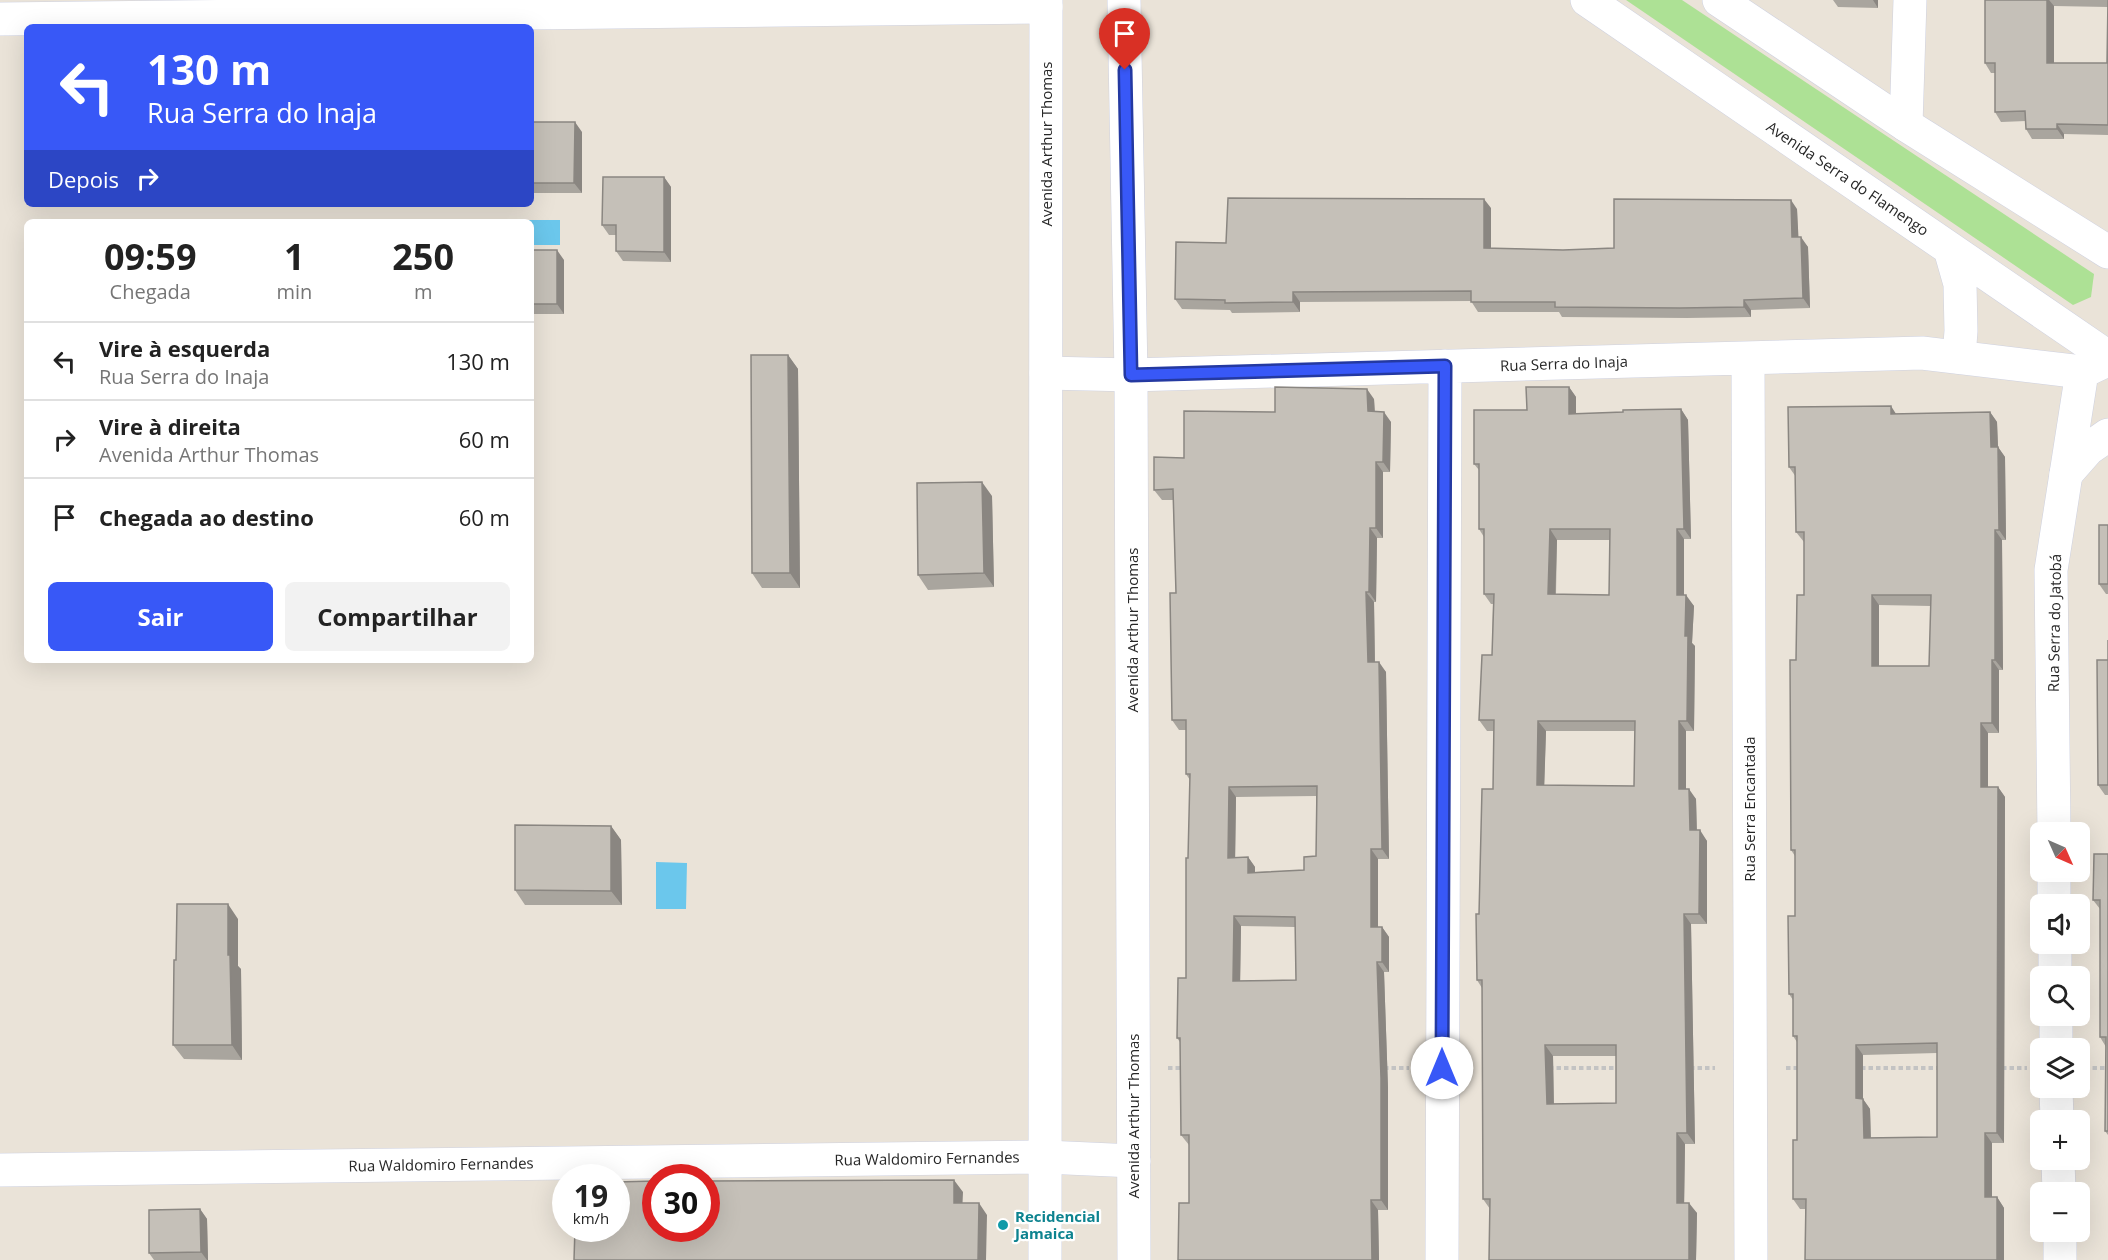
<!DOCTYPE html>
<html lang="pt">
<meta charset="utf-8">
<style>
:root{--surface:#fff;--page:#f2f2f2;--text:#222;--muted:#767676;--line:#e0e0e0;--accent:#3858f7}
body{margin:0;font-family:"Open Sans",sans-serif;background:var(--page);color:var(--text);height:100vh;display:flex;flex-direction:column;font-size:22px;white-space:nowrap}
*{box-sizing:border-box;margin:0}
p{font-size:20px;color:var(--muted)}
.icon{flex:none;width:33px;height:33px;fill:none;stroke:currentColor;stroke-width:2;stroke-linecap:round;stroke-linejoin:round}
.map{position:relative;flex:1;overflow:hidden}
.drawer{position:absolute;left:24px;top:219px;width:510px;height:444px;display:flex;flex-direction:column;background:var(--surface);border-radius:9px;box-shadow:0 6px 24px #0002}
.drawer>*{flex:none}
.top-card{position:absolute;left:24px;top:24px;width:510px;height:183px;border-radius:9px;box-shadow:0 6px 24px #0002;background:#3858f7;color:#fff;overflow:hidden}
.needle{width:39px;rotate:135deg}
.controls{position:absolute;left:2030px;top:822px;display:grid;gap:12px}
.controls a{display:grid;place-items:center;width:60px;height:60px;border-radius:9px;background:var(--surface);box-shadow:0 6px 24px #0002;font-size:30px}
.speed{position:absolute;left:552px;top:1164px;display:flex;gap:12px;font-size:30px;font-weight:700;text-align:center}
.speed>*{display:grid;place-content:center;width:78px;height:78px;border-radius:50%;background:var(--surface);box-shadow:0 6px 24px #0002;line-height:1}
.speed small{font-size:15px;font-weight:400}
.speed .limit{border:9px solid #d22;background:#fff;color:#111}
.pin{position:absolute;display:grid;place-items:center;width:51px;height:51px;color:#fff;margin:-62px -26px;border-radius:50% 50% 50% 0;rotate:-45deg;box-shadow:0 0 6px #0007}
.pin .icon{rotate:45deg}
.me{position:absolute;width:66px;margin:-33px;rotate:0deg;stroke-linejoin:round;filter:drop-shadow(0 0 4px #0008)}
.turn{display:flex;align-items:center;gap:21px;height:126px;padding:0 24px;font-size:27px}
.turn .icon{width:78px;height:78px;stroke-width:2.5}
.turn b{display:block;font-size:42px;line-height:51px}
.then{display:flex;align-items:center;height:57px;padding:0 24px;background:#0003;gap:12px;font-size:22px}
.eta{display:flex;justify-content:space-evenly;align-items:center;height:102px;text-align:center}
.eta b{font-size:36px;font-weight:700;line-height:42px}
.button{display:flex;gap:12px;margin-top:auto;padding:12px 24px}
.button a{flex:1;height:69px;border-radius:9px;background:var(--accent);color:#fff;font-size:24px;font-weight:700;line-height:69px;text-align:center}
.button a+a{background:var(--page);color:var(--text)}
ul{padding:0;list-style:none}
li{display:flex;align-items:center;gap:18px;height:78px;padding:0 24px;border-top:2px solid var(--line)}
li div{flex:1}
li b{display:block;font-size:22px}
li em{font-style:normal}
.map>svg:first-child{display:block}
.green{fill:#ade195}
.water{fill:#6bc7ec}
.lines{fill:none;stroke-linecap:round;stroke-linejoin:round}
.minor-casing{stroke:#ced1e0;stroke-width:34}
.tertiary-casing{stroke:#ced1e0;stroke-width:34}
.secondary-casing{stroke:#ced1e0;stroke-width:34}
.path{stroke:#c3c3c3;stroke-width:4;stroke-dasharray:4.5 3;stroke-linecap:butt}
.minor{stroke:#fff;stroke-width:33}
.tertiary{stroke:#fff;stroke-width:33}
.secondary{stroke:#fff;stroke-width:33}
.wall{fill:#a9a59e;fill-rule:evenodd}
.shaded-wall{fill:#8a8681}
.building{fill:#c5c0b8;stroke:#8a8681;stroke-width:1.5;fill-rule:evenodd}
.route-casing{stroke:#2439a1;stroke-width:15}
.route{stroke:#3858f7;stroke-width:10}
.culture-dot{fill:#0f9aa8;stroke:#fff;stroke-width:2}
.labels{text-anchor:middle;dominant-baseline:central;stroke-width:4.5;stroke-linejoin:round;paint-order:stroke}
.street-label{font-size:15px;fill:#272727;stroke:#fff}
.culture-label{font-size:15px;font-weight:bold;fill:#0d838f;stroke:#fff;text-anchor:start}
</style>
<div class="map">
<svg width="2108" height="1260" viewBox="0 0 2108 1260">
<rect width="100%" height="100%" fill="#eae3d8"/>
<path class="green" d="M 1626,0 L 1682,0 L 2094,274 L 2091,297 L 2073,305 Z"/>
<path class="water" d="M 505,220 L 560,220 L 560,245 L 531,245 L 531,222 L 505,222 Z
M 656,862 L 687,863 L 686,909 L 656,909 Z"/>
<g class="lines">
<defs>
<path id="minor" d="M 0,19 L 1046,7
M 1906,125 L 1910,0
M 1748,358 L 1751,1260
M 1046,373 L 1131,375 L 1922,353 L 2082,372
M 2054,832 L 2051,570 L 2082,372 L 2101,363
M 2054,872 L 2054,904
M 2055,944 L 2055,976
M 2056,1016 L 2056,1048
M 2056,1088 L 2057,1120
M 2058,1160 L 2059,1192
M 0,1170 L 1045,1157 L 1134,1161
M 2060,1232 L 2060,1260
M 1442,1260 L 1445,366"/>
<path id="tertiary" d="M 1587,0 L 2108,357
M 1719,0 L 1906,125 L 2108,252
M 1950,249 L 1960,284 L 1961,331 L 1959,357
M 2066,474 L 2088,449 L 2108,435"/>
<path id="secondary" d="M 1124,0 L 1131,375 L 1134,1260
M 1045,1260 L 1046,0"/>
</defs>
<use href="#minor" class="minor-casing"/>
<use href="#tertiary" class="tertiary-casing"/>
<use href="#secondary" class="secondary-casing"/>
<path class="path" d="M 1168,1068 L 1184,1068
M 1384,1068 L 1409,1068
M 1549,1068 L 1619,1068
M 1690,1068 L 1715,1068
M 1786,1068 L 1802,1068
M 1861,1068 L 1940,1068
M 2002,1068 L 2027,1068
M 2085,1068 L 2108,1068"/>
<use href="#minor" class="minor"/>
<use href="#tertiary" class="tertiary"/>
<use href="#secondary" class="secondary"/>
</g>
<path class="wall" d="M 1833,0 L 1878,0 L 1878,8 L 1838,7 Z
M 1985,0 L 2108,0 L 2108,135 L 2064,134 L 2064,139 L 2032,139 L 2026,129 L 2026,121 L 2001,122 L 1995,112 L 1995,73 L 1991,73 L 1985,63 ZM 2054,6 L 2108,7 L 2107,63 L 2054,63 Z
M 531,122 L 582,132 L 582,193 L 531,193 Z
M 664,177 L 671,187 L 671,262 L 623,261 L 616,251 L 616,235 L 609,235 L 602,225 Z
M 1491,208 L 1491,248 L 1563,250 L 1614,248 L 1797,209 L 1798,237 L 1808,247 L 1810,308 L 1751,310 L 1751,317 L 1687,318 L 1562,317 L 1559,312 L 1478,312 L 1471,301 L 1300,302 L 1300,312 L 1232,313 L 1230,310 L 1182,309 L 1175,299 L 1226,243 Z
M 531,250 L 564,260 L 564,314 L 531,314 Z
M 788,355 L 798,369 L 800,588 L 762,588 L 752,573 Z
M 1569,387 L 1576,397 L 1576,414 L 1681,409 L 1688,420 L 1691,539 L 1684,539 L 1684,595 L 1694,606 L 1692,643 L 1695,646 L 1694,731 L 1686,731 L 1686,789 L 1696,799 L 1697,830 L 1707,841 L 1707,924 L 1691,924 L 1695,1144 L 1685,1144 L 1684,1203 L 1697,1213 L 1696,1260 L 1489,1260 L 1490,1209 L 1483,1199 L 1482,988 L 1477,980 L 1479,914 L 1493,789 L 1494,731 L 1487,731 L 1479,720 L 1492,655 L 1493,604 L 1491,604 L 1484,594 L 1484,537 L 1479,529 L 1479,470 L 1474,464 L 1527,410 ZM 1557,540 L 1610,540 L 1609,595 L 1556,594 ZM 1546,731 L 1635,731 L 1634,786 L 1544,785 ZM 1553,1056 L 1616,1056 L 1616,1103 L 1554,1104 Z
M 1374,399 L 1375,411 L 1391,422 L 1390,472 L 1383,472 L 1383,538 L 1377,538 L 1376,602 L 1374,602 L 1375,662 L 1386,672 L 1389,859 L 1378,859 L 1378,927 L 1382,927 L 1389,937 L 1389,972 L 1384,972 L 1388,1088 L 1388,1210 L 1378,1210 L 1379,1260 L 1178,1260 L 1189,1203 L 1189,1145 L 1181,1135 L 1180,1042 L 1177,1038 L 1186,978 L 1190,780 L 1186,774 L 1186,730 L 1179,730 L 1172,720 L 1176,593 L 1173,500 L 1162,500 L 1154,490 L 1184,458 L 1275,412 ZM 1316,796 L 1316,856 L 1304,870 L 1255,872 L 1255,867 L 1248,857 L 1235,857 L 1236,797 ZM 1241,926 L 1295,927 L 1296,980 L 1240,981 Z
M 1990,412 L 1997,422 L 1998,447 L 2005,457 L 2006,540 L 2002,540 L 2003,670 L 1999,670 L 1999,733 L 1988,733 L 1988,787 L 1998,787 L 2005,797 L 2004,1143 L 1992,1143 L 1992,1197 L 1997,1197 L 2004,1208 L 2004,1260 L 1805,1260 L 1805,1209 L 1800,1209 L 1793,1199 L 1797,1140 L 1797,1042 L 1793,1036 L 1793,1000 L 1789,994 L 1795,916 L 1795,856 L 1791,850 L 1796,660 L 1804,595 L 1804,542 L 1796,532 L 1796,477 L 1789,467 L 1896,414 ZM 1879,605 L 1931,606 L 1929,666 L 1879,666 ZM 1937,1053 L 1937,1137 L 1871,1138 L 1870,1109 L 1863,1099 L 1863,1055 Z
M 992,496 L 994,587 L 928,590 L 918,575 Z
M 2108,525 L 2108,594 L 2106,594 L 2099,584 Z
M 2108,640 L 2108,795 L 2105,795 L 2098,785 L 2108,660 Z
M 611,826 L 621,840 L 622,905 L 525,905 L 515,890 Z
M 2108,854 L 2108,1135 L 2105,1131 L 2106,1047 L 2100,1037 L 2100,909 L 2093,900 Z
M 238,919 L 238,966 L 241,969 L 242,1060 L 184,1059 L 173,1045 L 176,960 Z
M 200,1209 L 207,1219 L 208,1260 L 154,1260 L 149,1253 Z"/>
<path class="shaded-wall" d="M 1873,0 L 1878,0 L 1878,8 Z
M 2047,0 L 2049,0 L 2054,6 L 2054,73 L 2047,63 Z
M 575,122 L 582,132 L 582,193 L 574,183 Z
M 2057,124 L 2064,134 L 2064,139 L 2057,129 Z
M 664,177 L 671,187 L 671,262 L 664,252 Z
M 1484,199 L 1491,208 L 1491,258 L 1484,248 Z
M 1791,200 L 1797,209 L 1799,247 L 1792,237 Z
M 1801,237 L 1808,247 L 1810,308 L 1803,298 Z
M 557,250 L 564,260 L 564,314 L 557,304 Z
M 1293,292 L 1300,302 L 1300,312 L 1293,302 Z
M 1744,300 L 1751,310 L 1751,317 L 1744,307 Z
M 788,355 L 798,369 L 800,588 L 790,573 Z
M 1569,387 L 1576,397 L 1576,424 L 1569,414 Z
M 1367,389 L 1374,399 L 1375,421 L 1368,411 Z
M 1891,406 L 1898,417 L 1891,414 Z
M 1681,409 L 1688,420 L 1691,539 L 1684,529 Z
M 1384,412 L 1391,422 L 1390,472 L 1383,462 Z
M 1990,412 L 1997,422 L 1998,447 L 2005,457 L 2006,540 L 1999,530 L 1991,447 Z
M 1376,462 L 1383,472 L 1383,538 L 1376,528 Z
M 982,482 L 992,496 L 994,587 L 984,573 Z
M 1370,528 L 1377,538 L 1376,602 L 1369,592 Z
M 1550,529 L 1557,540 L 1555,605 L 1548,594 Z
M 1677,529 L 1684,539 L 1684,606 L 1677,595 Z
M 1995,530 L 2002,540 L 2003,670 L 1995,660 Z
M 1366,592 L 1374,602 L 1375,672 L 1368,662 Z
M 1686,595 L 1694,606 L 1692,643 L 1695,646 L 1694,731 L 1687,721 L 1685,636 Z
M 1872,595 L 1879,605 L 1879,676 L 1872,666 Z
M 1992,660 L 1999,670 L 1999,733 L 1992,723 Z
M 1379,662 L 1386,672 L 1389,859 L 1382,849 Z
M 1538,721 L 1546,731 L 1544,795 L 1537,785 Z
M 1679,721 L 1686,731 L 1686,799 L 1679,789 Z
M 1981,723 L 1988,733 L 1988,797 L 1981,787 Z
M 1229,787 L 1236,797 L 1235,868 L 1228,858 Z
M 1998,787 L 2005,797 L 2004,1143 L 1997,1133 Z
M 1689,789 L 1696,799 L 1697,841 L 1690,830 Z
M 611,826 L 621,840 L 622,905 L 611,891 Z
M 1700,830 L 1707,841 L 1707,924 L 1699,914 Z
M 1371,849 L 1378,859 L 1378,937 L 1371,927 Z
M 1248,857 L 1255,867 L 1255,883 L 1248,873 Z
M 228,904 L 238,919 L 238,966 L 241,969 L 242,1060 L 232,1045 L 228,955 Z
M 1684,914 L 1691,924 L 1695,1144 L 1687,1133 Z
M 1234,916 L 1241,926 L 1240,991 L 1233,981 Z
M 1382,927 L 1389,937 L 1389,972 L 1382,962 Z
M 1377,962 L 1384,972 L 1388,1088 L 1388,1210 L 1381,1200 Z
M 1545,1045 L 1553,1056 L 1554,1115 L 1547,1104 Z
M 1856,1045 L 1863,1055 L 1863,1099 L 1870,1109 L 1871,1148 L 1864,1138 L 1856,1098 Z
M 1677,1133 L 1685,1144 L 1684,1213 L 1677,1203 Z
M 1985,1133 L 1992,1143 L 1992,1208 L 1985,1197 Z
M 954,1180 L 963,1192 L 962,1215 L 954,1203 Z
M 1997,1197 L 2004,1208 L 2004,1260 L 1997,1260 Z
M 1371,1200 L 1378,1210 L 1379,1260 L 1372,1260 Z
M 979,1203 L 987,1215 L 986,1260 L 978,1260 Z
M 1689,1203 L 1697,1213 L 1696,1260 L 1689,1260 Z
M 200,1209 L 207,1219 L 208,1260 L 207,1260 L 201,1252 Z"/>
<path class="building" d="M 1985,0 L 2047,0 L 2047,63 L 2107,63 L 2108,0 L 2108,125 L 2057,124 L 2057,129 L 2026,129 L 2025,111 L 1995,112 L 1995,63 L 1985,63 Z
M 531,122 L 575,122 L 574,183 L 531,183 Z
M 603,177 L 664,177 L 664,252 L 616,251 L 616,225 L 602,225 Z
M 1228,198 L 1484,199 L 1484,248 L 1563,250 L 1614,248 L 1614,199 L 1791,200 L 1792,237 L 1801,237 L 1803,298 L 1744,300 L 1744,307 L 1680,308 L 1555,307 L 1555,302 L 1471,302 L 1471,291 L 1293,292 L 1293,302 L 1225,303 L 1225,300 L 1175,299 L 1176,242 L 1226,243 Z
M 531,250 L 557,250 L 557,304 L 531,304 Z
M 751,355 L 788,355 L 790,573 L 752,573 Z
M 1275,387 L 1367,389 L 1368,411 L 1384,412 L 1383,462 L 1376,462 L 1376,528 L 1370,528 L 1369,592 L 1366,592 L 1368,662 L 1379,662 L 1382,849 L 1371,849 L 1371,927 L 1382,927 L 1382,962 L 1377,962 L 1381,1078 L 1381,1200 L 1371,1200 L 1372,1260 L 1178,1260 L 1179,1203 L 1189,1203 L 1189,1135 L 1181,1135 L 1180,1038 L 1177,1038 L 1178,978 L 1186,978 L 1186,858 L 1188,858 L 1190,774 L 1186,774 L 1186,720 L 1172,720 L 1170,593 L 1176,593 L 1173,489 L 1154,490 L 1154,457 L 1184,458 L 1184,411 L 1275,412 ZM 1317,786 L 1316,856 L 1304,857 L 1304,870 L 1248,873 L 1248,857 L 1228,858 L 1229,787 ZM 1234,916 L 1295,917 L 1296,980 L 1233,981 Z
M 1526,387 L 1569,387 L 1569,414 L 1623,412 L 1623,410 L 1681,409 L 1684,529 L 1677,529 L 1677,595 L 1686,595 L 1685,636 L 1688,636 L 1687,721 L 1679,721 L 1679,789 L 1689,789 L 1690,830 L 1700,830 L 1699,914 L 1684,914 L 1687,1133 L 1677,1133 L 1677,1203 L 1689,1203 L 1689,1260 L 1489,1260 L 1490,1199 L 1483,1199 L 1482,980 L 1477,980 L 1476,914 L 1479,914 L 1482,789 L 1493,789 L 1494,720 L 1479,720 L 1482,655 L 1492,655 L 1494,594 L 1484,594 L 1484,529 L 1479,529 L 1479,464 L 1474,464 L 1474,410 L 1527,410 ZM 1550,529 L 1610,529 L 1609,595 L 1548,594 ZM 1538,721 L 1635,721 L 1634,786 L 1537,785 ZM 1545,1045 L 1616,1045 L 1616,1103 L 1547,1104 Z
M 1891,406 L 1891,414 L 1990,412 L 1991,447 L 1998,447 L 1999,530 L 1995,530 L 1995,660 L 1992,660 L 1992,723 L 1981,723 L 1981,787 L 1998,787 L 1997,1133 L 1985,1133 L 1985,1197 L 1997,1197 L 1997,1260 L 1805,1260 L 1806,1199 L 1793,1199 L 1793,1140 L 1797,1140 L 1797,1036 L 1793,1036 L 1793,994 L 1789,994 L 1788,916 L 1795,916 L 1795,850 L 1791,850 L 1790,660 L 1796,660 L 1797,595 L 1804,595 L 1804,532 L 1796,532 L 1795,467 L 1789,467 L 1788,407 ZM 1872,595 L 1931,595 L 1929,666 L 1872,666 ZM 1937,1043 L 1937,1137 L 1864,1138 L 1863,1099 L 1856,1098 L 1856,1045 Z
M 982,482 L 984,573 L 918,575 L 917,483 Z
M 2099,525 L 2108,525 L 2108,584 L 2099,584 Z
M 2108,640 L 2108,785 L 2098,785 L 2097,660 L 2108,660 Z
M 515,825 L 611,826 L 611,891 L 515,890 Z
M 2094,854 L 2108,854 L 2108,1131 L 2105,1131 L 2106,1037 L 2100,1037 L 2100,900 L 2093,900 Z
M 177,904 L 228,904 L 228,955 L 230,955 L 232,1045 L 173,1045 L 174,960 L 176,960 Z
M 954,1180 L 954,1203 L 979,1203 L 978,1260 L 574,1260 L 575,1228 L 616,1228 L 616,1182 L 656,1181 L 656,1228 L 706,1228 L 706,1181 Z
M 200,1209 L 201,1252 L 149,1253 L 149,1210 Z"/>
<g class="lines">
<defs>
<path id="route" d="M 1125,70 L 1131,375 L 1445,366 L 1442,1068"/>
</defs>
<use href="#route" class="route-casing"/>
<use href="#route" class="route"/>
</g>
<circle class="culture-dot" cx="1003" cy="1225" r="6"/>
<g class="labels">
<g class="street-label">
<text transform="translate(1046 144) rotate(-90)">Avenida Arthur Thomas</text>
<text transform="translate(1848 178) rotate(34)">Avenida Serra do Flamengo</text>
<text transform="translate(1564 363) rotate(-2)">Rua Serra do Inaja</text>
<text transform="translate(2054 623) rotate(-89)">Rua Serra do Jatobá</text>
<text transform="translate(1132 630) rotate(-90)">Avenida Arthur Thomas</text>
<text transform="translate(1749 809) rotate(-90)">Rua Serra Encantada</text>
<text transform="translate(1133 1116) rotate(-90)">Avenida Arthur Thomas</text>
<text transform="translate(927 1158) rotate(-1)">Rua Waldomiro Fernandes</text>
<text transform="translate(441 1164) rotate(-1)">Rua Waldomiro Fernandes</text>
</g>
<g class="culture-label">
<text x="1015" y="1216">Recidencial<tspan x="1015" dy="17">Jamaica</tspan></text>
</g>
</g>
</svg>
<div class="controls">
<a><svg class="needle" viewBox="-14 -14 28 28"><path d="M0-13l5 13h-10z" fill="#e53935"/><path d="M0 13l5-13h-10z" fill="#767676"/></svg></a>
<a><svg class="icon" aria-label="sound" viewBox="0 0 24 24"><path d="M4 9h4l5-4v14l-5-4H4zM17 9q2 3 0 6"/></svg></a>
<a><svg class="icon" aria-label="search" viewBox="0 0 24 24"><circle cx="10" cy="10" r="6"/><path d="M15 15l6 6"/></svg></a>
<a><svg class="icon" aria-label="layers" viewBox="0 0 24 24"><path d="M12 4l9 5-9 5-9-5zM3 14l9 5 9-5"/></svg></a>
<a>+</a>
<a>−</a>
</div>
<div class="speed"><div>19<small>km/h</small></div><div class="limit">30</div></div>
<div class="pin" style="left:1125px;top:70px;background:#d93025"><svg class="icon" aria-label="arrive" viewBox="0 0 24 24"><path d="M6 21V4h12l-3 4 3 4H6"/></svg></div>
<svg class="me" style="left:1442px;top:1068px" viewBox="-20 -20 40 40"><circle r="19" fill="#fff"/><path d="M0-13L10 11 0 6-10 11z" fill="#3858f7"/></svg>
<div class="top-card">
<div class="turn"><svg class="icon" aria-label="left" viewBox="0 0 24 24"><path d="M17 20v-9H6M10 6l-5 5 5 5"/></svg><div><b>130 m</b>Rua Serra do Inaja</div></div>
<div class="then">Depois<svg class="icon" aria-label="right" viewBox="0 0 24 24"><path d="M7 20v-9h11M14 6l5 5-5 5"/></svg></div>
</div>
<section class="drawer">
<div class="eta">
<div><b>09:59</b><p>Chegada</p></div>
<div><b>1</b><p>min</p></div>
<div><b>250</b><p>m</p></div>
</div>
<ul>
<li><svg class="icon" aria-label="left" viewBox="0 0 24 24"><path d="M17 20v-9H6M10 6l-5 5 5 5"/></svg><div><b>Vire à esquerda</b><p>Rua Serra do Inaja</p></div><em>130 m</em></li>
<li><svg class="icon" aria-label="right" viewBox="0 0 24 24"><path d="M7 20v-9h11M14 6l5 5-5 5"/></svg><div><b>Vire à direita</b><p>Avenida Arthur Thomas</p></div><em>60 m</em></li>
<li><svg class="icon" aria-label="arrive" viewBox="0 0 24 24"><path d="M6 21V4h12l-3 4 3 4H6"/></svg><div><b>Chegada ao destino</b></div><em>60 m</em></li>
</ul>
<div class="button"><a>Sair</a><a>Compartilhar</a></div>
</section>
</div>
